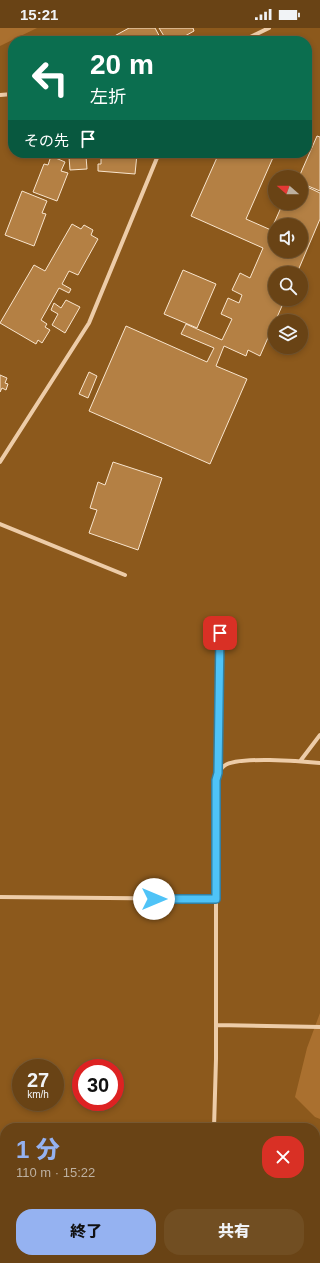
<!DOCTYPE html>
<html lang="ja">
<meta charset="utf-8">
<style>
:root{--surface:#694315;--page:#714e22;--text:#f1f3f6;--muted:#bdb0a0;--line:#7c5c34;--accent:#95b2f1}
body{margin:0;font-family:Arial,"Noto Sans JP",sans-serif;background:var(--page);color:var(--text);height:100vh;display:flex;flex-direction:column;font-size:15px;white-space:nowrap}
*{box-sizing:border-box;margin:0}
p{font-size:13px;color:var(--muted)}
.icon{flex:none;width:22px;height:22px;fill:none;stroke:currentColor;stroke-width:2;stroke-linecap:round;stroke-linejoin:round}
.map{position:relative;flex:1;overflow:hidden}
.side{position:absolute;left:0px;top:1095px;width:320px;height:140px;display:flex;flex-direction:column;background:var(--surface);border-radius:16px 16px 0 0;box-shadow:0 2px 6px #0003,0 0 0 1px var(--line)}
.side>*{flex:none}
.hud{position:absolute;left:8px;top:8px;width:304px;height:122px;border-radius:16px;box-shadow:0 2px 6px #0003,0 0 0 1px var(--line);background:#0b6e4f;color:#fff;overflow:hidden}
.needle{width:26px;rotate:290deg}
.tools{position:absolute;left:268px;top:142px;display:grid;gap:8px}
.tools a{display:grid;place-items:center;width:40px;height:40px;border-radius:50%;background:var(--surface);box-shadow:0 2px 6px #0003,0 0 0 1px var(--line);font-size:20px}
.speed{position:absolute;left:12px;top:1031px;display:flex;gap:8px;font-size:20px;font-weight:700;text-align:center}
.speed>*{display:grid;place-content:center;width:52px;height:52px;border-radius:50%;background:var(--surface);box-shadow:0 2px 6px #0003,0 0 0 1px var(--line);line-height:1}
.speed small{font-size:10px;font-weight:400}
.speed .limit{border:6px solid #d22;background:#fff;color:#111}
.pin{position:absolute;display:grid;place-items:center;width:34px;height:34px;color:#fff;margin:-17px;border-radius:8px;box-shadow:0 2px 6px #0006}
.me{position:absolute;width:44px;margin:-22px;rotate:90deg;stroke-linejoin:round;filter:drop-shadow(0 0 3px #0008)}
.turn{display:flex;align-items:center;gap:14px;height:84px;padding:0 16px;font-size:18px}
.turn .icon{width:52px;height:52px;stroke-width:2.5}
.turn b{display:block;font-size:28px;line-height:34px}
.then{display:flex;align-items:center;height:38px;padding:0 16px;background:#0003;gap:8px;font-size:15px}
.round{display:grid;place-items:center;flex:none;width:42px;height:42px;border-radius:16px;background:var(--page)}
.head{display:flex;align-items:center;justify-content:space-between;height:68px;padding:0 16px}
h1{font-size:24px;font-weight:800;line-height:30px;color:var(--accent)}
.primary-button{display:flex;gap:8px;margin-top:auto;padding:8px 16px}
.primary-button a{flex:1;height:46px;border-radius:16px;background:var(--accent);color:#111;font-size:16px;font-weight:800;line-height:46px;text-align:center}
.primary-button a+a{background:var(--page);color:var(--text)}
.status{display:flex;justify-content:space-between;align-items:center;height:28px;padding:0 20px;background:var(--surface);direction:ltr}
.status svg{height:11px;fill:currentColor}
.map>svg:first-child{display:block}
.green{fill:#aa702f}
.building{fill:#b48044;stroke:#f9e5cd;fill-rule:evenodd}
.lines{fill:none;stroke-linecap:round;stroke-linejoin:round}
.minor{stroke:#edcca8;stroke-width:4}
.route-casing{stroke:#337fa1;stroke-width:10}
.route{stroke:#4fc3f7;stroke-width:7}
</style>
<div class="status"><b>15:21</b><svg viewBox="0 0 49 12"><path d="M0 12V9h3v3zM5 12V6h3v6zM10 12V3h3v9zM15 12V0h3v12zM26 1h20v11H26zM47 4h2v5h-2z"/></svg></div>
<div class="map">
<svg width="320" height="1235" viewBox="0 0 320 1235">
<rect width="100%" height="100%" fill="#8c591c"/>
<path class="green" d="M 0,0 L 37,0 L 0,18 Z
M 320,985 L 320,1091 L 315,1089 L 295,1069 L 307,1020 Z"/>
<path class="building" d="M 129,0 L 155,0 L 162,13 L 110,13 L 109,11 Z
M 159,0 L 193,0 L 194,3 L 185,8 L 187,13 L 167,13 Z
M 317,108 L 320,109 L 320,163 L 301,155 L 301,149 L 299,149 Z
M 101,125 L 139,125 L 137,126 L 135,146 L 98,143 L 98,136 L 101,136 Z
M 219,125 L 275,125 L 246,191 L 271,202 L 283,175 L 301,175 L 301,156 L 320,165 L 320,191 L 297,245 L 275,245 L 275,271 L 285,271 L 260,328 L 248,322 L 246,328 L 224,318 L 216,338 L 247,351 L 210,436 L 89,383 L 126,298 L 207,334 L 214,320 L 181,306 L 186,296 L 222,312 L 232,291 L 221,286 L 228,270 L 239,275 L 242,267 L 232,262 L 240,245 L 250,250 L 263,220 L 191,188 ZM 275,197 L 301,197 L 301,223 L 275,223 Z
M 51,128 L 65,134 L 61,143 L 68,145 L 57,173 L 33,164 L 44,136 L 48,137 Z
M 86,128 L 87,141 L 70,142 L 69,129 Z
M 22,163 L 47,173 L 42,185 L 46,186 L 34,218 L 5,207 Z
M 72,196 L 81,201 L 84,197 L 93,202 L 91,207 L 98,211 L 78,247 L 69,243 L 62,256 L 71,261 L 69,265 L 59,260 L 41,292 L 47,296 L 45,299 L 50,302 L 42,315 L 38,312 L 36,316 L 0,295 L 34,237 L 45,243 Z
M 183,242 L 216,256 L 197,300 L 164,286 Z
M 66,272 L 80,279 L 65,305 L 52,297 L 58,286 L 51,282 L 54,275 L 61,280 Z
M 89,344 L 97,348 L 88,370 L 79,366 Z
M 0,347 L 7,350 L 5,355 L 8,356 L 6,362 L 2,360 L 0,364 Z
M 113,434 L 162,450 L 138,522 L 89,505 L 97,482 L 90,480 L 98,454 L 105,457 Z
M 124,1230 L 139,1230 L 145,1235 L 120,1235 Z"/>
<g class="lines">
<path class="minor" d="M 242,13 L 269,0
M 0,67 L 13,66
M 0,434 L 89,295 L 159,125
M 0,496 L 125,547
M 301,732 L 320,707
M 218,745 L 221,605
M 0,869 L 216,871
M 216,997 L 320,999
M 214,1100 L 216,1031 L 216,752 C 218,747 220,741 224,738 C 236,728 302,733 320,735
M 313,1230 L 319,1235"/>
</g>
<g class="lines">
<defs>
<path id="route" d="M 154,871 L 216,871 L 216,752 L 218,745 L 220,605"/>
</defs>
<use href="#route" class="route-casing"/>
<use href="#route" class="route"/>
</g>
</svg>
<div class="tools">
<a><svg class="needle" viewBox="-14 -14 28 28"><path d="M0-13l5 13h-10z" fill="#e53935"/><path d="M0 13l5-13h-10z" fill="#bdb0a0"/></svg></a>
<a><svg class="icon" aria-label="sound" viewBox="0 0 24 24"><path d="M4 9h4l5-4v14l-5-4H4zM17 9q2 3 0 6"/></svg></a>
<a><svg class="icon" aria-label="search" viewBox="0 0 24 24"><circle cx="10" cy="10" r="6"/><path d="M15 15l6 6"/></svg></a>
<a><svg class="icon" aria-label="layers" viewBox="0 0 24 24"><path d="M12 4l9 5-9 5-9-5zM3 14l9 5 9-5"/></svg></a>
</div>
<div class="speed"><div>27<small>km/h</small></div><div class="limit">30</div></div>
<div class="pin" style="left:220px;top:605px;background:#d93025"><svg class="icon" aria-label="arrive" viewBox="0 0 24 24"><path d="M6 21V4h12l-3 4 3 4H6"/></svg></div>
<svg class="me" style="left:154px;top:871px" viewBox="-20 -20 40 40"><circle r="19" fill="#fff"/><path d="M0-13L10 11 0 6-10 11z" fill="#4fc3f7"/></svg>
<div class="hud">
<div class="turn"><svg class="icon" aria-label="left" viewBox="0 0 24 24"><path d="M17 20v-9H6M10 6l-5 5 5 5"/></svg><div><b>20 m</b>左折</div></div>
<div class="then">その先<svg class="icon" aria-label="arrive" viewBox="0 0 24 24"><path d="M6 21V4h12l-3 4 3 4H6"/></svg></div>
</div>
<section class="side">
<div class="head"><div><h1>1 分</h1><p>110 m · 15:22</p></div><a class="round" style="background:#d93025;color:#fff"><svg class="icon" aria-label="close" viewBox="0 0 24 24"><path d="M6 6l12 12M18 6L6 18"/></svg></a></div>
<div class="primary-button"><a>終了</a><a>共有</a></div>
</section>
</div>
